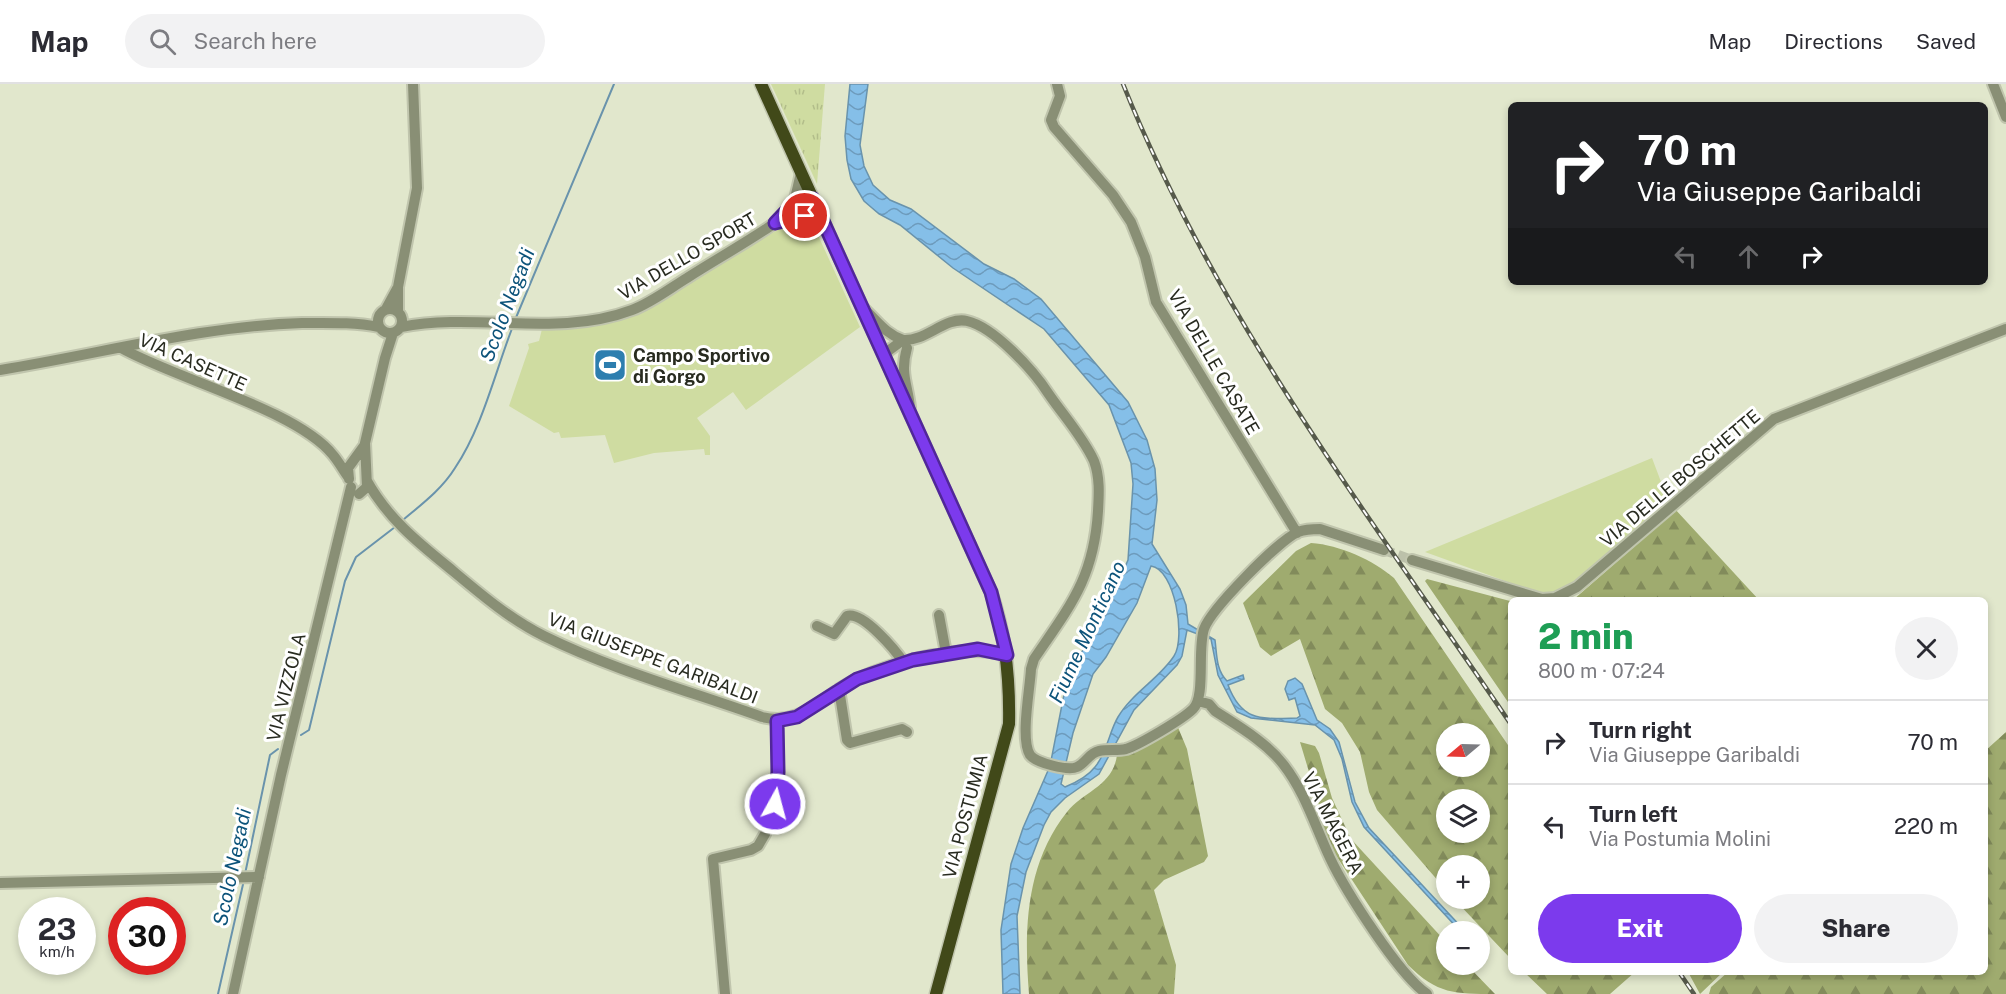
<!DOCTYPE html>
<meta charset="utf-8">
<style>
:root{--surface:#fff;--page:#f2f2f3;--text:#2b2b33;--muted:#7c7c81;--line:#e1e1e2;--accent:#7c3aed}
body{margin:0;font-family:"Public Sans",sans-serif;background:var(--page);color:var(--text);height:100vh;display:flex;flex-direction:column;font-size:22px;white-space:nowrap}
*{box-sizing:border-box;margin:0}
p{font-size:20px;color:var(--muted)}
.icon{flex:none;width:33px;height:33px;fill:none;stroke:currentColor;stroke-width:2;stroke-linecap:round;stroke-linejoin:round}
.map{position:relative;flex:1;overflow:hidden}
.side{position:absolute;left:1508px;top:513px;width:480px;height:378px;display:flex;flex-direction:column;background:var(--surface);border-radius:9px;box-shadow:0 3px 9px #0003}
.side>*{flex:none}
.banner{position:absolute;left:1508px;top:18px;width:480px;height:183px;border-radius:9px;box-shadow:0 3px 9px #0003;background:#202124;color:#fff;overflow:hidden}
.needle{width:39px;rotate:251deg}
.buttons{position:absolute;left:1436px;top:639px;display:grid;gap:12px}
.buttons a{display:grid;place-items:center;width:54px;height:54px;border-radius:50%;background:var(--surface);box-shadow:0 3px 9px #0003;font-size:30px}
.speed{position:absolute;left:18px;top:813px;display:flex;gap:12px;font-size:30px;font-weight:700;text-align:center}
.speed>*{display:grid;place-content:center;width:78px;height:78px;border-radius:50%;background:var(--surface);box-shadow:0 3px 9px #0003;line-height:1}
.speed small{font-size:15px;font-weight:400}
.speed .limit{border:9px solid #d22;background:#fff;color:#111}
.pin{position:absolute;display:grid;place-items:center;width:51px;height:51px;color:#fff;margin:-26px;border:3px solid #fff;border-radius:50%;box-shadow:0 2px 6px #0007}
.me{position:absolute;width:66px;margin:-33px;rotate:7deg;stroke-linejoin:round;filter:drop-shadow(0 0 4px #0008)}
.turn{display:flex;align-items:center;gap:21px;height:126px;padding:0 30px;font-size:27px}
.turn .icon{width:78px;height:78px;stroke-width:2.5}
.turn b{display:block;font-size:42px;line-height:51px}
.lanes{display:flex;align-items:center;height:57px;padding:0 30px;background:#0003;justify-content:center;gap:30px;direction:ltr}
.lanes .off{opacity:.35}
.round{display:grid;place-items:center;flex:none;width:63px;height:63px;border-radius:32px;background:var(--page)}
.overview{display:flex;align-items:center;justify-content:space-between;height:102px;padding:0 30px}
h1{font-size:36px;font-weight:800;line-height:45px;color:#1e9e55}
.cta{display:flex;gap:12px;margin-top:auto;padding:12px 30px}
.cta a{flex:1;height:69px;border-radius:36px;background:var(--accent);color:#fff;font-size:24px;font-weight:800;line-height:69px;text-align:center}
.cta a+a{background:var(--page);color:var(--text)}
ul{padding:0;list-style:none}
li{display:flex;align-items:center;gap:18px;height:84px;padding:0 30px;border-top:2px solid var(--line)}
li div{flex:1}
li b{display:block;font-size:22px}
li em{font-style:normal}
header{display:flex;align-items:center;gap:36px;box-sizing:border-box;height:84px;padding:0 30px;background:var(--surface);border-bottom:2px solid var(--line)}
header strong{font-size:28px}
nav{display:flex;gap:33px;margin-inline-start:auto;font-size:21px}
.search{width:420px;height:54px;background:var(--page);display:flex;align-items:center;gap:15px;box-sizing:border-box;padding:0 21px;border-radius:33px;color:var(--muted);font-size:22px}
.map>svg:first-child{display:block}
.grass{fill:#cfdca1}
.forest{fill:url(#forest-firs);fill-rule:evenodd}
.park{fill:url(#park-tufts)}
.water{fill:url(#water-waves);stroke:#6993ac;stroke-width:1.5;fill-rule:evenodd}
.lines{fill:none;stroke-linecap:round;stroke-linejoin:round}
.stream{stroke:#6993ac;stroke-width:2}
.minor-tunnel{stroke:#bcc1aa;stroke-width:10;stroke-dasharray:10 5;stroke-linecap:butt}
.minor-casing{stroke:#c0c5ad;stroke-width:14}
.major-casing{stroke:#c0c5ad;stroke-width:15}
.minor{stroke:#898f75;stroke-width:10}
.major{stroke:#414919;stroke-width:12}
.rail-casing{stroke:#565a4b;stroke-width:4.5}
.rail{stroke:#fff;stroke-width:2;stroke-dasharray:7;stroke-linecap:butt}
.route-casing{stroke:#51269a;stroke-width:15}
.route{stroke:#7c3aed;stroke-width:10}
.labels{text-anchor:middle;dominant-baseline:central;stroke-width:6;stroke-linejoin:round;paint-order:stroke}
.street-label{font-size:18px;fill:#282b20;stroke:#fff}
.poi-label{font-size:18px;font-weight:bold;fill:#282b20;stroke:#fff;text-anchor:start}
.water-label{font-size:20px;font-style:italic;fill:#0c537a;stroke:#fff}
</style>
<header>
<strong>Map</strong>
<div class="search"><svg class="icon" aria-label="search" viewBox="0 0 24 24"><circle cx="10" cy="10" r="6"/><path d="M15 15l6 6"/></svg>Search here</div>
<nav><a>Map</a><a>Directions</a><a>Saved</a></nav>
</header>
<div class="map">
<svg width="2006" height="910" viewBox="0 0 2006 910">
<defs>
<pattern id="forest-firs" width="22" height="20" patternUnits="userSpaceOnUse" patternTransform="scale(1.5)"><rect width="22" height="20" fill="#9fab6f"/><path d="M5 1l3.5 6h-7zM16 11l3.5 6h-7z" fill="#828b5b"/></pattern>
<pattern id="park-tufts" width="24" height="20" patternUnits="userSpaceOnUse" patternTransform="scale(1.5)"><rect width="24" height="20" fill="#cfdca1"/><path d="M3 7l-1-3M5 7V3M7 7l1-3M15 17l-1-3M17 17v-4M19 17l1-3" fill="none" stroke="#b2bd8a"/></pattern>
<pattern id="water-waves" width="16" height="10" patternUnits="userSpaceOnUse" patternTransform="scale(1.5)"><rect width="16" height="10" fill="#85bfe8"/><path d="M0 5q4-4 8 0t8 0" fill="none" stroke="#6d9bbc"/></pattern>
</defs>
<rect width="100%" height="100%" fill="#e1e7cc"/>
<path class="grass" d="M 799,139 L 809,140 L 817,149 L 860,243 L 746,326 L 733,308 L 697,334 L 710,352 L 710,371 L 705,371 L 704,365 L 654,369 L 614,379 L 605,351 L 561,354 L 559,348 L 554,349 L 509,322 L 529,264 L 528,260 L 539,257 L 542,245 L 658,217 L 786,141 Z
M 1652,374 L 1669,419 C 1642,442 1574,511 1541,510 L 1425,468 Z"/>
<path class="forest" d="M 1674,424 L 1759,516 L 1573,516 L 1659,441 L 1658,439 Z
M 1311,459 C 1340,461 1373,476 1394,494 L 1510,664 L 1510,874 L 1454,815 L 1479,814 L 1479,782 L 1446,782 L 1446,806 L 1377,726 L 1369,708 L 1360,668 L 1342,639 L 1325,625 L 1300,555 L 1271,572 L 1260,563 L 1243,519 L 1296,467 ZM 1446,650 L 1479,650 L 1479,682 L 1446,682 ZM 1446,716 L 1479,716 L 1479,748 L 1446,748 Z
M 1427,495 L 1510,517 L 1510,621 L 1425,497 Z
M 1177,641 L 1187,665 L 1208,772 L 1204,778 L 1164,796 L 1154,806 L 1176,881 L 1174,910 L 1029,910 C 1024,847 1025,781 1067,728 C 1084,707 1113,702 1117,671 Z
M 2006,648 L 2006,910 L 1709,910 L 1711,903 L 1728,888 L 1984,888 L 1985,667 Z
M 1300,658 L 1315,662 L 1319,669 L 1332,714 L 1351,755 L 1446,858 L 1446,880 L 1467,881 L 1495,910 C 1455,910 1437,910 1408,881 L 1335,770 L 1322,742 L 1322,731 Z
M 1524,888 L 1635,888 L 1610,910 L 1547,910 Z
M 1688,888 L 1723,888 L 1700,910 Z"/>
<path class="park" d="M 771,0 L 825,0 L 817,100 Z"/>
<path class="water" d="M 850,0 L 868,0 L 860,61 L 864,82 L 873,101 L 890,116 L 911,125 L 984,180 L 1014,195 L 1041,215 L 1128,318 L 1147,356 L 1155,385 L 1157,416 L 1152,460 L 1180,505 L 1186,521 L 1188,540 L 1215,556 C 1217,571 1216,586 1227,597 L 1243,591 L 1244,595 L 1228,601 C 1242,638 1261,635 1297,634 L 1300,632 L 1295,614 L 1289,616 L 1285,605 L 1288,597 L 1295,594 L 1302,600 L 1317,636 L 1330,645 L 1339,658 L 1355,718 L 1369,744 L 1465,847 L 1460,847 L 1364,743 L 1352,718 L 1342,675 L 1334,656 L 1315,641 L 1251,634 L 1237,628 L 1218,591 L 1211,555 L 1187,546 L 1182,572 L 1177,581 L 1134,626 L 1099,690 L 1065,714 L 1051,728 L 1044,741 L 1026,788 L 1017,832 L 1020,910 L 1003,910 L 1001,846 L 1011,780 L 1023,744 L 1050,682 L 1067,595 L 1113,511 L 1128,476 L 1133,400 L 1131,379 L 1109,321 L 1044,245 L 953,184 L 900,141 L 879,130 L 864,117 L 851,95 L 847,76 L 845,52 ZM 1151,482 C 1175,485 1186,554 1174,572 C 1160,594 1132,609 1118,633 C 1109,648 1107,669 1095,683 C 1088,692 1075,699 1065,703 L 1061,700 L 1073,649 L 1093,590 L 1106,573 L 1137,519 Z"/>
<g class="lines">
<path class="stream" d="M 515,236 L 614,0
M 403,436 C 422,420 442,405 455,384 C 483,342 495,288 513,242
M 301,651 L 309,646 L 345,497 L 356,473 L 395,443
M 245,790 L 270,671 L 278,665
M 218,910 L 244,796"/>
<path class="minor-tunnel" d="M 1384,466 L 1412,476"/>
<defs>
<path id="minor" d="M 1057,0 L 1060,12 L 1051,36 L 1054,43 L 1113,111 L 1131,138 L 1145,173 L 1156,218 L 1297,449
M 1993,0 L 2006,33
M 794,119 L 801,89
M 775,139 L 805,132 L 823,137
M 398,203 L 417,104 L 413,0
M 862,223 C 877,236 884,249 903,256
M378 237a12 12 0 1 1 24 0a12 12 0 1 1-24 0Z
M 386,225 L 398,203 L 398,227
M 401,243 C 477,228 558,254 632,226 C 651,219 669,205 687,194 C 715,176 744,160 772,141 C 789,130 789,118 812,115
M 121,264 C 176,295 297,326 333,371 C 339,378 343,386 349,394
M 907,264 C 900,289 907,298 910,323
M 884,270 L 903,256 C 925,258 946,232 967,237 C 994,243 1033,286 1048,309 C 1063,331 1083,353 1094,377 C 1100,393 1099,410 1098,427 C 1094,494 1070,522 1034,575 L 1031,585 C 1030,605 1020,655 1030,671 C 1036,679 1068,687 1077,683 C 1086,679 1089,669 1099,667 C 1108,665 1117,667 1126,665 C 1139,661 1183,635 1193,625 C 1206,612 1197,566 1204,545 C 1211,525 1278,457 1298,448 C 1306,445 1312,445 1320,445 L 1384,466
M 0,286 C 100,270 200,242 302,239 C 329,239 353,238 379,243
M 349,395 L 348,384 L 364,362
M 367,397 C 387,433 416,457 447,482 C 477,507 509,535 544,552 C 613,586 689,607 762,633 C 803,643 821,612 855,596 C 897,576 962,559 1007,571
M 359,410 L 367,403 L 365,359 L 385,274 L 393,249
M 1412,476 L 1542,515 L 1555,514 L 1577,503 L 1774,335 L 2006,245
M 939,531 L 946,569
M 817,542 L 834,550 L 847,532 C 863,527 896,567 904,579
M 839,605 L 847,656 L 850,659 L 902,645 L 907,648
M 1198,617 L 1209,620 L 1215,627 C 1238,642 1266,658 1283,680 C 1305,708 1315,742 1330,774 C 1345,806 1399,891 1427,910
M 0,799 L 259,793
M 233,910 L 281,691 L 351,403
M 725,910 L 713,775 L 751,766 L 758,762 L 765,750 L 778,707 L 777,637"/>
<path id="major" d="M 761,0 L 991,508 C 1006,552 1010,594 1009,640 L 936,910"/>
</defs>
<use href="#minor" class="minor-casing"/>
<use href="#major" class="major-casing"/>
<use href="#minor" class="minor"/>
<use href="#major" class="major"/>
<defs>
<path id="rail" d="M 1123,0 C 1216,232 1371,434 1510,639
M 1679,888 L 1694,910"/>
</defs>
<use href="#rail" class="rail-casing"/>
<use href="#rail" class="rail"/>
</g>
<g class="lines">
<defs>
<path id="route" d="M 775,720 L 778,688 L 777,637 L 797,633 L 857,595 L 913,576 L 978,565 L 1007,571 L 991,508 L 813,115 L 794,119 L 775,139 L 805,132"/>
</defs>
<use href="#route" class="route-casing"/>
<use href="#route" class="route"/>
</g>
<defs>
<symbol id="stadium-square" viewBox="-11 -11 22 22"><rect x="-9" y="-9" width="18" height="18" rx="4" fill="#2d7eaf" stroke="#fff"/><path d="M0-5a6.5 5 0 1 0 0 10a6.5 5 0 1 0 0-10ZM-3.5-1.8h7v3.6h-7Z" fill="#fff"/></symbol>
</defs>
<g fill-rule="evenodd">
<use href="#stadium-square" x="591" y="262" width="38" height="38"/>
</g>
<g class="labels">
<g class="street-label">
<text transform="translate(687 172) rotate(-30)">VIA DELLO SPORT</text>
<text transform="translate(193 278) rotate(24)">VIA CASETTE</text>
<text transform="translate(1214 278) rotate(60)">VIA DELLE CASATE</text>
<text transform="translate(1680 394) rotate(-40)">VIA DELLE BOSCHETTE</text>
<text transform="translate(653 574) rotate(21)">VIA GIUSEPPE GARIBALDI</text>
<text transform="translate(286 603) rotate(-76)">VIA VIZZOLA</text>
<text transform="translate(965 732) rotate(-75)">VIA POSTUMIA</text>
<text transform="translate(1333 739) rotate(63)">VIA MAGERA</text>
</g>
<g class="poi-label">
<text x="633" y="271">Campo Sportivo<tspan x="633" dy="21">di Gorgo</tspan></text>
</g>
<g class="water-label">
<text transform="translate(507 221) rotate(-69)">Scolo Negadi</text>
<text transform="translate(1087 548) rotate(-65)">Fiume Monticano</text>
<text transform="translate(232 783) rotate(-78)">Scolo Negadi</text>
</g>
</g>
</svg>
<div class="buttons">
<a><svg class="needle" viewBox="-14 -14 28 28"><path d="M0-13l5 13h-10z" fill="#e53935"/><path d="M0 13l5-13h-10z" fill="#7c7c81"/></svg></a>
<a><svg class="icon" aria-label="layers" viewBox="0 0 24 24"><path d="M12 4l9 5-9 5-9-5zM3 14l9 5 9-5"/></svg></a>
<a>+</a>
<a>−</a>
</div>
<div class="speed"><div>23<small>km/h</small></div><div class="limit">30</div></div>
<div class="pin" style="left:805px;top:132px;background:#d93025"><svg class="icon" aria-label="arrive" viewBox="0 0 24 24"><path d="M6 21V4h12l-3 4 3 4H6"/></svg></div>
<svg class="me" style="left:775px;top:720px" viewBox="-20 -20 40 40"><circle r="17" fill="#7c3aed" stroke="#fff" stroke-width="3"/><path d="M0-11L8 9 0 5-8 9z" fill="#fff"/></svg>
<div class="banner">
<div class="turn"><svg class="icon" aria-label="right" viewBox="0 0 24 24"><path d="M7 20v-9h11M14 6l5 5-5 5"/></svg><div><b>70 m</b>Via Giuseppe Garibaldi</div></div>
<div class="lanes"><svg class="icon off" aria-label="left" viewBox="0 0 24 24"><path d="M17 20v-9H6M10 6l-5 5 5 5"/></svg><svg class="icon off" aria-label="ahead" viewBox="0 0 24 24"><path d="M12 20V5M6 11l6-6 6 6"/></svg><svg class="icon" aria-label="right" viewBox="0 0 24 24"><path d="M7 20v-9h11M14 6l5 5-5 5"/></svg></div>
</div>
<section class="side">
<div class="overview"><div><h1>2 min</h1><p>800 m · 07:24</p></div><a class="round"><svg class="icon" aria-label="close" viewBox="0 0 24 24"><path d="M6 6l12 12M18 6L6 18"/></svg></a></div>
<ul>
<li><svg class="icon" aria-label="right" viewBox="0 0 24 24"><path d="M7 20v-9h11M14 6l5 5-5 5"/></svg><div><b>Turn right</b><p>Via Giuseppe Garibaldi</p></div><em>70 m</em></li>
<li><svg class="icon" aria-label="left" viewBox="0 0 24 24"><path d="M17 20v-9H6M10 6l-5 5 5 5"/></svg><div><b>Turn left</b><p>Via Postumia Molini</p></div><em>220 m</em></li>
</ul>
<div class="cta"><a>Exit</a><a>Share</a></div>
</section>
</div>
